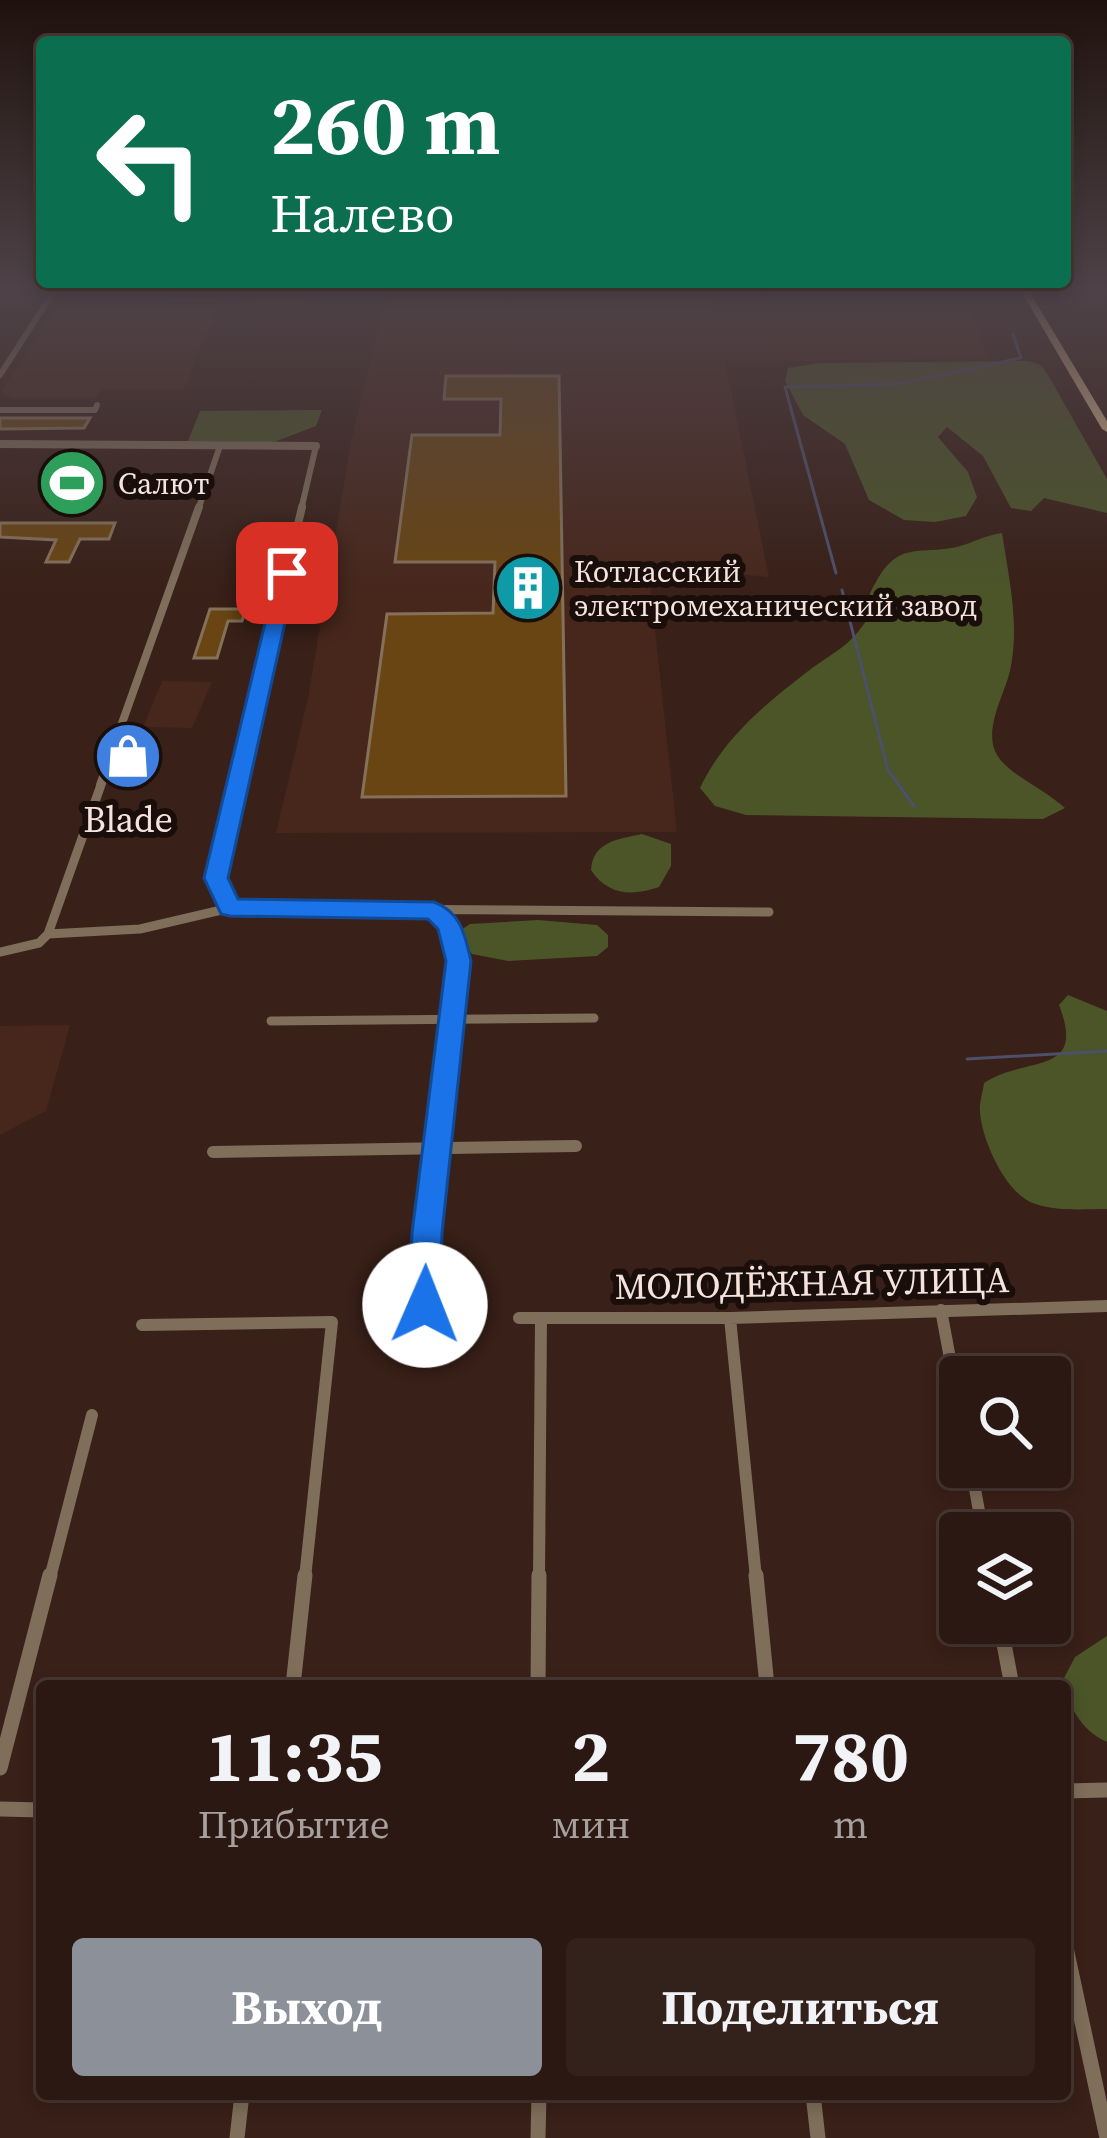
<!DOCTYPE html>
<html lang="ru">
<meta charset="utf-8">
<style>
:root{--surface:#2b1812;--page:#33211b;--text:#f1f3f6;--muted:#a6a09f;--line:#473732;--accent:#8c9099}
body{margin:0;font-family:"Source Serif 4",serif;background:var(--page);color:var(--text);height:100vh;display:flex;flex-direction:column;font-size:45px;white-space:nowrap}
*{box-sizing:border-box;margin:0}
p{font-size:39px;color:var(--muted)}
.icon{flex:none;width:66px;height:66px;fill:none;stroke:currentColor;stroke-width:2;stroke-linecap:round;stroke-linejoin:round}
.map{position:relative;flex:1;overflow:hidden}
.sheet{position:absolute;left:36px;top:1680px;width:1035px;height:420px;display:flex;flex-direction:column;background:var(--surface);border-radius:12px;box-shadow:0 6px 18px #0003,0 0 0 3px var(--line)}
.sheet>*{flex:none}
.banner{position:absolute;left:36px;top:36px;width:1035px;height:252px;border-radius:12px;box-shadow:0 6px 18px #0003,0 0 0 3px var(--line);background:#0b6e4f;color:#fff;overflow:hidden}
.controls{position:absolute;left:939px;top:1356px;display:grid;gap:24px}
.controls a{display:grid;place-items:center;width:132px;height:132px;border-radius:12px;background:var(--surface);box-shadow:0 6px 18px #0003,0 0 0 3px var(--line);font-size:60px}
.pin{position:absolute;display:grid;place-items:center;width:102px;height:102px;color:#fff;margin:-51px;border-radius:24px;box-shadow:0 6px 18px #0006}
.me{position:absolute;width:132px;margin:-66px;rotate:1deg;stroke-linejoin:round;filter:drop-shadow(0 0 9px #0008)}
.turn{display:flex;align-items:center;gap:42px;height:252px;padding:0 36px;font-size:54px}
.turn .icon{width:156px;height:156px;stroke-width:2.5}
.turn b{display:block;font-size:84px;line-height:102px}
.eta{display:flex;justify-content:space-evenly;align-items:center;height:204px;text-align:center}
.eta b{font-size:72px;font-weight:700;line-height:84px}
.primary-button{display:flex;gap:24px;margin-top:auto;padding:24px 36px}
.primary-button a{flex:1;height:138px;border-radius:12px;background:var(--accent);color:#fff;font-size:48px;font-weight:700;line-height:138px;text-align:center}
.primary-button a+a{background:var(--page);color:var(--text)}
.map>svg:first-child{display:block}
.built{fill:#47271c}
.green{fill:#4b5528}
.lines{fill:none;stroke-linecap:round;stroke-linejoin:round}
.stream{stroke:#4c506b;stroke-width:3}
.building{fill:#694513;stroke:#85715a;stroke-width:3}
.minor-far4{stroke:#7e6e5a;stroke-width:6}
.minor-far3{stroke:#7e6e5a;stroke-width:8}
.minor-far2{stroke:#7e6e5a;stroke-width:9}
.minor-far1{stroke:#7e6e5a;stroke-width:12}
.minor{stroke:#7e6e5a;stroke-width:15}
.tertiary{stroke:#7e6e5a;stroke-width:8}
.primary{fill:#d6b58a;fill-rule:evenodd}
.route{fill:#1a73e8;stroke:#114b97;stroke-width:3}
.labels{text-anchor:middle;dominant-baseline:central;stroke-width:12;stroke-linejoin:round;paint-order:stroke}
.far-poi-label{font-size:30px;fill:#f5e4de;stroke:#190e0a;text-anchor:start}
.poi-label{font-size:36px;fill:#f5e4de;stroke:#190e0a}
.street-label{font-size:36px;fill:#f5e4de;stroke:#190e0a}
</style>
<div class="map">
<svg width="1107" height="2138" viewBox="0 0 1107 2138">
<rect width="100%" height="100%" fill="#392018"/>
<path class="built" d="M 78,291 L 316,291 L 308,306 L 73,298 Z
M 387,291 L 711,291 L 715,312 L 971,314 L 990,359 L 725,362 L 769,577 L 648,566 L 677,832 L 276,833 L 308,698 L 351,442 Z
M 55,309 L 216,309 L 184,389 L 101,389 L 96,398 L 11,398 L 1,392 Z
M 162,681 L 212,682 L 192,728 L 143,727 Z
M 70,1025 L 46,1111 L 0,1135 L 0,1026 Z"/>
<path class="green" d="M 1028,361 L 1041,365 L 1048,375 L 1107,479 L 1107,513 L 1044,498 L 1031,511 L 1011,508 L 983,456 L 947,427 L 938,437 L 968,472 L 977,497 L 966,516 L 935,522 L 904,520 L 869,500 L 845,444 L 803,415 L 785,381 L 788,368 L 819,363 Z
M 322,410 L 316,426 L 274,442 L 188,441 L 200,411 Z
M 1002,533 C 1009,579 1020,624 1010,671 C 1004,695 985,727 995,751 C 1003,772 1045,789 1065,808 L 1043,819 L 746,815 L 715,806 L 700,788 C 723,739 764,705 807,672 C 834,651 848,649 868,618 C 866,603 868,595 876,582 C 899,541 917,555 957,547 C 972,543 986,535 1002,533 Z
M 642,834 L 671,844 L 671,866 L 659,887 C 633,896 608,896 591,870 C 593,841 619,839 642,834 Z
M 538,920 L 597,925 L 608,935 L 608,947 L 597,956 L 508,961 L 472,954 L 456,933 L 470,924 Z
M 1068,995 L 1107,1011 L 1107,1209 C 1083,1209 1053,1212 1030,1202 C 1004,1189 982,1140 980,1112 C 979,1103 983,1092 984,1083 C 1027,1055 1087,1077 1059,1005 Z
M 1107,1636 L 1107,1742 C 1079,1729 1070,1707 1063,1680 L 1075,1657 Z"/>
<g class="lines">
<path class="stream" d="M 836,573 L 785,387 L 899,384 L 1021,358 L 1013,334
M 842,590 L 888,770 L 914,806
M 967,1059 L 1107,1051"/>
</g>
<path class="building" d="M 446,376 L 559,376 L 566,796 L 362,797 L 387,614 L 493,613 L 495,562 L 395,562 L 412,435 L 500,435 L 501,399 L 444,399 Z
M 0,418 L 90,418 L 84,428 L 0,429 Z
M 0,523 L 115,523 L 109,539 L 80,539 L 69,562 L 46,562 L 56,540 L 0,537 Z
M 210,609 L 246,609 L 242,621 L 228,621 L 217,658 L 194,658 Z"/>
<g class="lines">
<path class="minor-far4" d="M 0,375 L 54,291
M 0,410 L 95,410 L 97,405
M 198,510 L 220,446
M 301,510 L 316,446"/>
<path class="minor-far3" d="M 100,785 L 199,507
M 238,785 L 302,507"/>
<path class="minor-far2" d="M 230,908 L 216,878 L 238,782
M 434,911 L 450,926 L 459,961 L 439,1134
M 48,934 L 140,929 L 230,908 L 769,912
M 48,934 L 102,782
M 0,952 L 39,943 L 48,934
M 271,1021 L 594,1018"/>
<path class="minor-far1" d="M 213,1152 L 576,1146
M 425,1305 L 427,1233 L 439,1131
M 941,1310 L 960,1412
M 519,1318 L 730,1318 L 1107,1306
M 730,1318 L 756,1578
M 142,1325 L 332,1322 L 305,1578
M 971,1467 L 983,1533
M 50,1578 L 92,1415
M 539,1578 L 541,1318"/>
<path class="minor" d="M 756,1575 L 767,1686
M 1000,1623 L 1012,1686
M 293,1686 L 305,1575
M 538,1686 L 539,1575
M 0,1768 L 50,1575
M 1065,1791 L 1107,1790
M 0,1809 L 42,1810
M 1065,1943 L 1107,2138
M 813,2094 L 818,2138
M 237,2138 L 242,2094
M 538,2138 L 539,2094"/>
<path class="tertiary" d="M 0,444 L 316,446"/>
<path class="primary" d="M 1021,291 L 1029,291 L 1107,421 L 1107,432 L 1102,429 Z"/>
</g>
<linearGradient id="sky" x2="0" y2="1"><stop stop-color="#1f120d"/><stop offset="0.49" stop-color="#4e4248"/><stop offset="1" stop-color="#4e4248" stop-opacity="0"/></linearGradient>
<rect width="1107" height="590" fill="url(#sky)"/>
<path class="route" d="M 287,567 L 296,573 L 228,878 L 238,899 L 434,902 C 461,912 465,935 471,961 L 442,1233 L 440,1305 L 436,1314 L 425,1318 L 414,1314 L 409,1305 L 412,1233 L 446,961 L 438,929 L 428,919 L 230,916 L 221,914 L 204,878 L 277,573 Z"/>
<defs>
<symbol id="stadium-disc" viewBox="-11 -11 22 22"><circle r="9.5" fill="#2e9e5b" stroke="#190e0a"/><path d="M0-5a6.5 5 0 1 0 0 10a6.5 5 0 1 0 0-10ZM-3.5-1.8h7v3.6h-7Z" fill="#fff"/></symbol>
<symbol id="building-disc" viewBox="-11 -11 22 22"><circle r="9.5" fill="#0f9aa8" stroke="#190e0a"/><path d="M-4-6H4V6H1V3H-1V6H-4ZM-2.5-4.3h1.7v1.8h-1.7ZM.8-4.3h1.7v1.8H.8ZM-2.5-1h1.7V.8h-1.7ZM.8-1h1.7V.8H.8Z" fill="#fff"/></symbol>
<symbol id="shop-disc" viewBox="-11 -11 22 22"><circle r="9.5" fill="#3f7fe0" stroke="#190e0a"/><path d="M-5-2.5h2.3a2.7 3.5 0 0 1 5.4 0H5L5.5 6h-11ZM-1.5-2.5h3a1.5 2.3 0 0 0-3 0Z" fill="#fff"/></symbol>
</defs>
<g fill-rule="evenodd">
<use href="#stadium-disc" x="34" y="445" width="76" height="76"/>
<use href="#building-disc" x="490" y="550" width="76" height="76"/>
<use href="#shop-disc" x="90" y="718" width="76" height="76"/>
</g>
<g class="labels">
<g class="far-poi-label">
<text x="118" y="483">Салют</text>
<text x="574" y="571">Котласский<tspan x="574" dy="34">электромеханический завод</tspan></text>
</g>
<g class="poi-label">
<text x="128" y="819">Blade</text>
</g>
<g class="street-label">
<text transform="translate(812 1283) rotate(-1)">МОЛОДЁЖНАЯ УЛИЦА</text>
</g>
</g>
</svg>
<div class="controls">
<a><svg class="icon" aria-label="search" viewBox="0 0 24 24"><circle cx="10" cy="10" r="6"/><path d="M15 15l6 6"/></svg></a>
<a><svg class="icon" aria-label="layers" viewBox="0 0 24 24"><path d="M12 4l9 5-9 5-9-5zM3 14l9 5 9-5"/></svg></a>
</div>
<div class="pin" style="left:287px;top:573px;background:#d93025"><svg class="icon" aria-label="arrive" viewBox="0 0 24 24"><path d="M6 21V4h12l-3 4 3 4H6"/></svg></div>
<svg class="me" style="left:425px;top:1305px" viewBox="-20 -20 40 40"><circle r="19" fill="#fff"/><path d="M0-13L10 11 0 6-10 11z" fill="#1a73e8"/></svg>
<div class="banner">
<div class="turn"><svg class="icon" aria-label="left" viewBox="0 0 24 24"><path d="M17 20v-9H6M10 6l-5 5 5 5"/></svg><div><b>260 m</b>Налево</div></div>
</div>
<section class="sheet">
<div class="eta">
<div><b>11:35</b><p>Прибытие</p></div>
<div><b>2</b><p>мин</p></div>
<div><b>780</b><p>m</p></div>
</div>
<div class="primary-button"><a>Выход</a><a>Поделиться</a></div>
</section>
</div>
